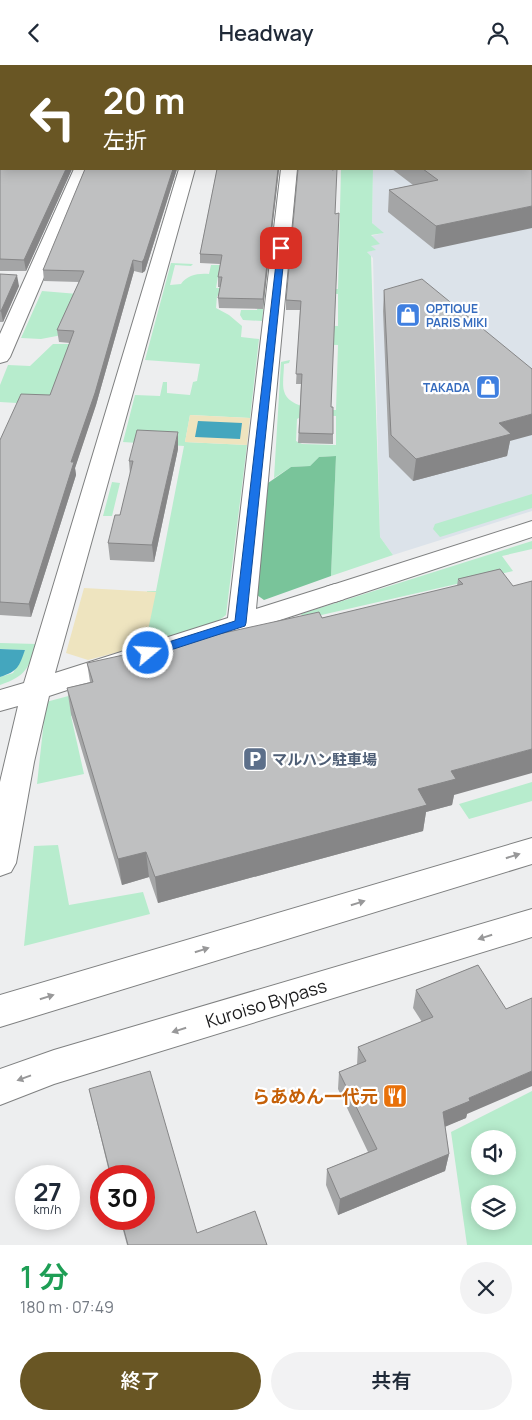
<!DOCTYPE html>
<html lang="ja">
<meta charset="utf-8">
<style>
:root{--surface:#fff;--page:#f2f2f3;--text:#1f2937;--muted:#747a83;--accent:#695624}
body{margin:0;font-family:Manrope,"Noto Sans JP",sans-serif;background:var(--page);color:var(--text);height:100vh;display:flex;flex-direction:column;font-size:19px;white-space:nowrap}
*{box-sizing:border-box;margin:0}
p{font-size:16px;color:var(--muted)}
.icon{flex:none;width:28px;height:28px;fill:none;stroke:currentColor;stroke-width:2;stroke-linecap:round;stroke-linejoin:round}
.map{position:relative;height:1180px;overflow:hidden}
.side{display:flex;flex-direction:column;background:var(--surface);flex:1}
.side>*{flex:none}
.top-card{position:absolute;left:0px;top:0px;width:532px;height:105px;box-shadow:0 2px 12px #0003;background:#695624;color:#fff;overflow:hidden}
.controls{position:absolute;left:471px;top:1065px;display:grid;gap:10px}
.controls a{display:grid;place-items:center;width:45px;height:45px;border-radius:50%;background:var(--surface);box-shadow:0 2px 12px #0003;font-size:25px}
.speed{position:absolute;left:15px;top:1100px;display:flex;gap:10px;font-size:25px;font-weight:700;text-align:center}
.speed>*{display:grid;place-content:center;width:65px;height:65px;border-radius:50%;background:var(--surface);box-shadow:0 2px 12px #0003;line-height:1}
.speed small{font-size:12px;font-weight:400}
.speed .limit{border:8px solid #d22;background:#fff;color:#111}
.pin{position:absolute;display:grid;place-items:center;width:42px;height:42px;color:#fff;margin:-21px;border-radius:10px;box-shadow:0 2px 8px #0006}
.me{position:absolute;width:55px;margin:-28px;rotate:72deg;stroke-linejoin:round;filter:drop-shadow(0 0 4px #0008)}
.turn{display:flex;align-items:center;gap:18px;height:105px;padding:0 20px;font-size:22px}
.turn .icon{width:65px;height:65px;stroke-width:2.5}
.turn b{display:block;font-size:35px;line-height:42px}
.round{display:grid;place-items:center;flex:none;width:52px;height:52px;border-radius:26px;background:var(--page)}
.summary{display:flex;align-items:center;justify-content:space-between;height:85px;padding:0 20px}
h1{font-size:30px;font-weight:600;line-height:38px;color:#1e9e55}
.primary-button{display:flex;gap:10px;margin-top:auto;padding:10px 20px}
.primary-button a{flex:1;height:58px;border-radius:30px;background:var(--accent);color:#fff;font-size:20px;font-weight:600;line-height:58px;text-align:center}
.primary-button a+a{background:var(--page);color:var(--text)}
header{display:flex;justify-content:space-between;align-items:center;height:65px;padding:0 20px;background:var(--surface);font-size:22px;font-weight:600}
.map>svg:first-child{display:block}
.built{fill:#dce3ea}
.green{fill:#b7eccd;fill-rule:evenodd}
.forest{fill:#79c49a}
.sand{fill:#eee4bf}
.water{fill:#44a6be}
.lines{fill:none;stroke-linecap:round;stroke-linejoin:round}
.street-casing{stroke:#7f8081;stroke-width:2}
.secondary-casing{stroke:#7f8081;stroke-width:2}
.highway-casing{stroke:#7f8081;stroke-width:2}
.street{fill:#fff;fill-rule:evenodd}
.secondary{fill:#fff;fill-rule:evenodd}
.highway{fill:#fff;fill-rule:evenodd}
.wall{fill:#a4a5a6}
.shaded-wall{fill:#868687}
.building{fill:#bfc0c1;stroke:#868687}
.oneway{fill:#989899}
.route{fill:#1a73e8;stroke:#114b97}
.labels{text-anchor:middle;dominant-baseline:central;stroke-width:4.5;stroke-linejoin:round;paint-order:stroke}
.far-shop-label{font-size:12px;font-weight:bold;fill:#366cbe;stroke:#fff;text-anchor:start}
.service-label{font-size:15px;font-weight:bold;fill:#4e5e75;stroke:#fff;text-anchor:start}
.near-street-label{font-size:18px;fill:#1b1b1c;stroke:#fff}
.near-food-label{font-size:18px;font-weight:bold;fill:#c56008;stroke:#fff;text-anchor:end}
</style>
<header><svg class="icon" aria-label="back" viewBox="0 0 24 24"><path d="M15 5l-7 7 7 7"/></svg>Headway<svg class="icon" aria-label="person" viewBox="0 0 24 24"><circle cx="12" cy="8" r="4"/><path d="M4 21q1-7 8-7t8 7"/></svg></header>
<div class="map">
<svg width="532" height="1180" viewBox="0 0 532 1180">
<rect width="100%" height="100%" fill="#edeeef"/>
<path class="built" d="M 532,65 L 532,446 L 393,490 L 380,472 L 373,193 L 367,187 L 375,185 L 371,181 L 371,171 L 383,168 L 372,158 L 373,104 L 531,104 Z"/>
<path class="green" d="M 341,104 L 373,104 L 372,158 L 384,168 L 371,170 L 380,179 L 371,181 L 376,185 L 367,187 L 371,191 L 380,472 L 393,490 L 331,511 L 336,391 L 319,392 L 310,401 L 291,402 L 274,413 L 281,297 L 290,295 L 289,298 L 284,299 C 284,307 282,319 284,326 C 288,344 323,345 336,345 L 338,280 L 309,279 L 309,260 L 338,261 L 338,229 L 289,227 L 297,224 L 338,224 ZM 304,350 L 336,351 L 336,380 L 302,379 L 296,376 L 297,354 Z
M 171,198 L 193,199 L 191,201 L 175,200 L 170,220 L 181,219 C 187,210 198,208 209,209 L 211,200 L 220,200 L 216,223 L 265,224 L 262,256 L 243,255 L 240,250 L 241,245 L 257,245 L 260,231 L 221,229 L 217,231 L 216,243 L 229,250 L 242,261 L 241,272 L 259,274 L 250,353 L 190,350 L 185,377 L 247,380 L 226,550 L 218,556 L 145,580 L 147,526 L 156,526 L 184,381 L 123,377 L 135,330 L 160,331 L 163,317 L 167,317 L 167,328 L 190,330 L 193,317 L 197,316 L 200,299 L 145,295 Z
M 42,226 L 90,230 L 62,270 L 41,274 L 21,273 Z
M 53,279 L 72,279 L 51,340 L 0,337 L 0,320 L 8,300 L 30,301 Z
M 112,417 L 120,418 L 112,451 L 103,451 Z
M 532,429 L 532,443 L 440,472 L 433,464 L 435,459 Z
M 532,476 L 532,484 L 502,491 L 513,506 L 304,554 L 301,549 Z
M 0,578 L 37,579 C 28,604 26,611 0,620 L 0,612 L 13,608 L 25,585 L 0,584 Z
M 87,626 L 92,645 L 71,651 L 84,709 L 37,719 L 46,637 Z
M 532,717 L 532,736 L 469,754 L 459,739 Z
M 58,780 L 69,840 L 143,827 L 150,849 L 24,881 L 34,781 Z
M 532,1026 L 532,1180 L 467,1180 L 451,1067 ZM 480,1074 L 508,1074 L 508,1101 L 480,1101 ZM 480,1129 L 508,1129 L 508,1156 L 480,1156 Z"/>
<path class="forest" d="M 131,0 L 532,0 L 532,62 L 531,1 L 127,1 Z
M 336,391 L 331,511 L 264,535 L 257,530 L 268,418 L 291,402 L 310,401 L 319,392 Z"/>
<path class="sand" d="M 190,350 L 250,353 L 247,380 L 185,377 Z
M 84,523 L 156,527 L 145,580 L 88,595 L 66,588 Z"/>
<path class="water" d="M 198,356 L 242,358 L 240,374 L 195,372 Z
M 0,584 L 25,585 C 19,602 18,606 0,612 Z"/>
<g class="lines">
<defs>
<path id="street" d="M 74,104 L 90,104 L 10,292 L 7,296 L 0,298 L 0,269 Z
M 179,104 L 195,104 L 55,608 L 228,553 L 281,104 L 297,104 L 256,544 L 335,519 L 344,522 L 348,528 L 344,534 L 49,631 L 34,697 L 16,798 L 11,807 L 0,811 L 0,717 L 18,641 L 0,646 L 0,625 L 24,618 Z"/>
<path id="secondary" d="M 532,456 L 532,472 L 335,537 L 326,534 L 322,528 L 326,522 Z"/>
<path id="highway" d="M 532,773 L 532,799 L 0,962 L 0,930 Z
M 532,844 L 532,872 L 54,1019 L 0,1040 L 0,1004 L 54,985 Z"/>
</defs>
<use href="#street" class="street-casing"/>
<use href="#secondary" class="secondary-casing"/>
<use href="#highway" class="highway-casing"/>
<use href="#street" class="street"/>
<use href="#secondary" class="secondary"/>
<use href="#highway" class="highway"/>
</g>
<path class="wall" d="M 0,51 L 72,104 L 26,206 L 0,206 Z
M 85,104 L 177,104 L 145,206 L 142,208 L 134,206 L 96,340 L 75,403 L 76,410 L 31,552 L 0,550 L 0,375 L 50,330 L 70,278 L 59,277 L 57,265 L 79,217 L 44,216 L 43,205 Z
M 217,104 L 279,104 L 263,244 L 219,243 L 218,233 L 220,222 L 218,222 L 218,212 L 220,199 L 200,198 L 200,189 Z
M 392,104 L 531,104 L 434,184 L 388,147 L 389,125 L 413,120 Z
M 335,149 L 331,342 L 333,369 L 333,379 L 298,378 L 301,319 L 296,319 L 300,245 L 286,245 L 286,235 Z
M 0,209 L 19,221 L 3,257 L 0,257 Z
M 384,225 L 510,376 L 507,391 L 413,416 L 389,392 L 383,246 Z
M 178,367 L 178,384 L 154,497 L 110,495 L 108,478 L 120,450 L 130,410 L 129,396 Z
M 500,504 L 452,740 L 426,747 L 423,766 L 158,838 L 149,812 L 122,820 L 71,649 L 67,623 L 90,617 L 87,598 L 322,553 L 457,521 L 458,514 Z
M 478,900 L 467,1049 L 466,1053 L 445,1061 L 449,1089 L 445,1106 L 338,1150 L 326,1120 L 327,1104 L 368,1087 L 338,1024 L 339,1007 L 357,1000 L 358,982 L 422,957 L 413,943 L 416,925 Z
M 89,1024 L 197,1168 L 267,1180 L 127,1180 L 120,1154 L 144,1154 L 144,1111 L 110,1111 Z"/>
<path class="shaded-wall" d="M 0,21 L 1,21 L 1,31 L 0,31 Z
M 66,104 L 72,104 L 26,206 L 24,195 Z
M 173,104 L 177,104 L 145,206 L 142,208 L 142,197 Z
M 278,104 L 279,104 L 263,244 L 263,234 Z
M 532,141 L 532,163 L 434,184 L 436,161 Z
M 133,195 L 134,206 L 96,340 L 75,403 L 76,410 L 31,552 L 29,539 L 71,397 Z
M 17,210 L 19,221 L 3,257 L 1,246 Z
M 532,349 L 532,370 L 510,376 L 507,391 L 413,416 L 416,394 L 499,358 Z
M 178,367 L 178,384 L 154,497 L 152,480 Z
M 532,684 L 532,708 L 454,730 L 452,740 L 426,747 L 423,766 L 158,838 L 155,812 L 418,724 L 451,706 Z
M 146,787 L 149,812 L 122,820 L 118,794 Z
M 532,1006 L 532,1021 L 467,1049 L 466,1053 L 440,1064 L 443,1047 L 469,1033 Z
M 449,1089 L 445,1106 L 338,1150 L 340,1134 Z"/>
<path class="building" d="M 0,0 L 160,0 L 160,1 L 1,1 L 1,21 L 0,21 Z
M 0,51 L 1,51 L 1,104 L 66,104 L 24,195 L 0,194 Z
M 531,55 L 532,55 L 532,141 L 436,161 L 389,125 L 438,115 L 423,104 L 531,104 Z
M 85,104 L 173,104 L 144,194 L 142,197 L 133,195 L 95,328 L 71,397 L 74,397 L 29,539 L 0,537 L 0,375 L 21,329 L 50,330 L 74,266 L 57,265 L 84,206 L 43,205 Z
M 217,104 L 278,104 L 263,234 L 218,233 L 222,212 L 218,212 L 222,190 L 200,189 Z
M 298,104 L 332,104 L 332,105 L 337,104 L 335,149 L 339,148 L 331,342 L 333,342 L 333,369 L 299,368 L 302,309 L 296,309 L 301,236 L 286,235 Z
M 0,209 L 17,210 L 1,246 L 0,246 Z
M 422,214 L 532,304 L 532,349 L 499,358 L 511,369 L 416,394 L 391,370 L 384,225 Z
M 137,365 L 178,367 L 152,480 L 108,478 L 115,450 L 120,450 L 133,396 L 129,396 Z
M 500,504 L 513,521 L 532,516 L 532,684 L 451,706 L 456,714 L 418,724 L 427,740 L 155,812 L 146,787 L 118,794 L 67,623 L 93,617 L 87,598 L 319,547 L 322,553 L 463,519 L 458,514 Z
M 478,900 L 506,944 L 532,933 L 532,1006 L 469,1033 L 470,1036 L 443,1047 L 449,1089 L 340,1134 L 327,1104 L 377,1084 L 339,1007 L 366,996 L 358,982 L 433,952 L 416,925 Z
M 150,1006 L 197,1168 L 255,1146 L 267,1180 L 128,1180 L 121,1154 L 144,1154 L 144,1111 L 111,1111 L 89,1024 Z"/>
<defs><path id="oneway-solid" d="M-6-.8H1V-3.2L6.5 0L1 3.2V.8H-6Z" transform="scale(1.25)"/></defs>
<g class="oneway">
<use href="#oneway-solid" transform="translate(513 791) rotate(-17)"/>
<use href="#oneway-solid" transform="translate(358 838) rotate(-17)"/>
<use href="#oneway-solid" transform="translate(485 872) rotate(163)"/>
<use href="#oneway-solid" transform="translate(202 885) rotate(-17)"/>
<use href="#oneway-solid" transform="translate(47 932) rotate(-17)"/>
<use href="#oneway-solid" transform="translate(179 965) rotate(163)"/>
<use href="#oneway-solid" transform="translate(24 1013) rotate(160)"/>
</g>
<path class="route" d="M 278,181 L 285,183 L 246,558 L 245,561 L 152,591 L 143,591 L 142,588 L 143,585 L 235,556 Z"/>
<defs>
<symbol id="shop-square" viewBox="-11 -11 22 22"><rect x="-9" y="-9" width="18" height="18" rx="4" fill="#3f7fe0" stroke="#fff"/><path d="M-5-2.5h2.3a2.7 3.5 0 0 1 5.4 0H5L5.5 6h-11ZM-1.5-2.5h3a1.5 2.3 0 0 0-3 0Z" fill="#fff"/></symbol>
<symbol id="parking-square" viewBox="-11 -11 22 22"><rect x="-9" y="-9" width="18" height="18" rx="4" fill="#5c6f8a" stroke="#fff"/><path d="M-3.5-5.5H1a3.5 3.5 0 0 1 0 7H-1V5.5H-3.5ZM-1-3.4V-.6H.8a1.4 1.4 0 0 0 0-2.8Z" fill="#fff"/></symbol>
<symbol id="restaurant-square" viewBox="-11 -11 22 22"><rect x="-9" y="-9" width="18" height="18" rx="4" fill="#e8710a" stroke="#fff"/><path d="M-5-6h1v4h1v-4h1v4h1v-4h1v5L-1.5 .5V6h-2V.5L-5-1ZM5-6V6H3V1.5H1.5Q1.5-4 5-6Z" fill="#fff"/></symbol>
</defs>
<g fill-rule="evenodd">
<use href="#shop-square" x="394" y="236" width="28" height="28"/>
<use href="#shop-square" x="474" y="308" width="28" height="28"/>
<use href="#parking-square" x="241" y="680" width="28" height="28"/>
<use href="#restaurant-square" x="381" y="1017" width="28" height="28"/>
</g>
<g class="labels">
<g class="far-shop-label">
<text x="426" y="243">OPTIQUE<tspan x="426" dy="14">PARIS MIKI</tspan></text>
<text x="470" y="322" text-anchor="end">TAKADA</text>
</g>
<g class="service-label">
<text x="272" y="694">マルハン駐車場</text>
</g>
<g class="near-street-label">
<text transform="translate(266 938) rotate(-17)">Kuroiso Bypass</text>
</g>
<g class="near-food-label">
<text x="378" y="1031">らあめん一代元</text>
</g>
</g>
</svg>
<div class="controls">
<a><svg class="icon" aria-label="sound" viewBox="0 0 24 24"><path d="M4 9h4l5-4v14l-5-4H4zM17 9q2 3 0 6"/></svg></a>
<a><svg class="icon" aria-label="layers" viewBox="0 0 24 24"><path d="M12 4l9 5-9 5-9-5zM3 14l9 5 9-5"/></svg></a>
</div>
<div class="speed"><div>27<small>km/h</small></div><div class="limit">30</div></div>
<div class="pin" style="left:281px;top:183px;background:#d93025"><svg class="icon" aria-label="arrive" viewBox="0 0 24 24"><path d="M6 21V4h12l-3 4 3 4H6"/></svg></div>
<svg class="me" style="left:148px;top:588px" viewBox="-20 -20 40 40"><circle r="17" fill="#1a73e8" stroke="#fff" stroke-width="3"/><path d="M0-11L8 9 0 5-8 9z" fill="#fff"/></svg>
<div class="top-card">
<div class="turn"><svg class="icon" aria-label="left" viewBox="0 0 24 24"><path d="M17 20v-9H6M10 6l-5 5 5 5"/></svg><div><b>20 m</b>左折</div></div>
</div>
</div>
<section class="side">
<div class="summary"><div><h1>1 分</h1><p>180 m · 07:49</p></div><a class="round"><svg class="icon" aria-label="close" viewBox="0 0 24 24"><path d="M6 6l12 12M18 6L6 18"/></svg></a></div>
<div class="primary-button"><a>終了</a><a>共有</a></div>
</section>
